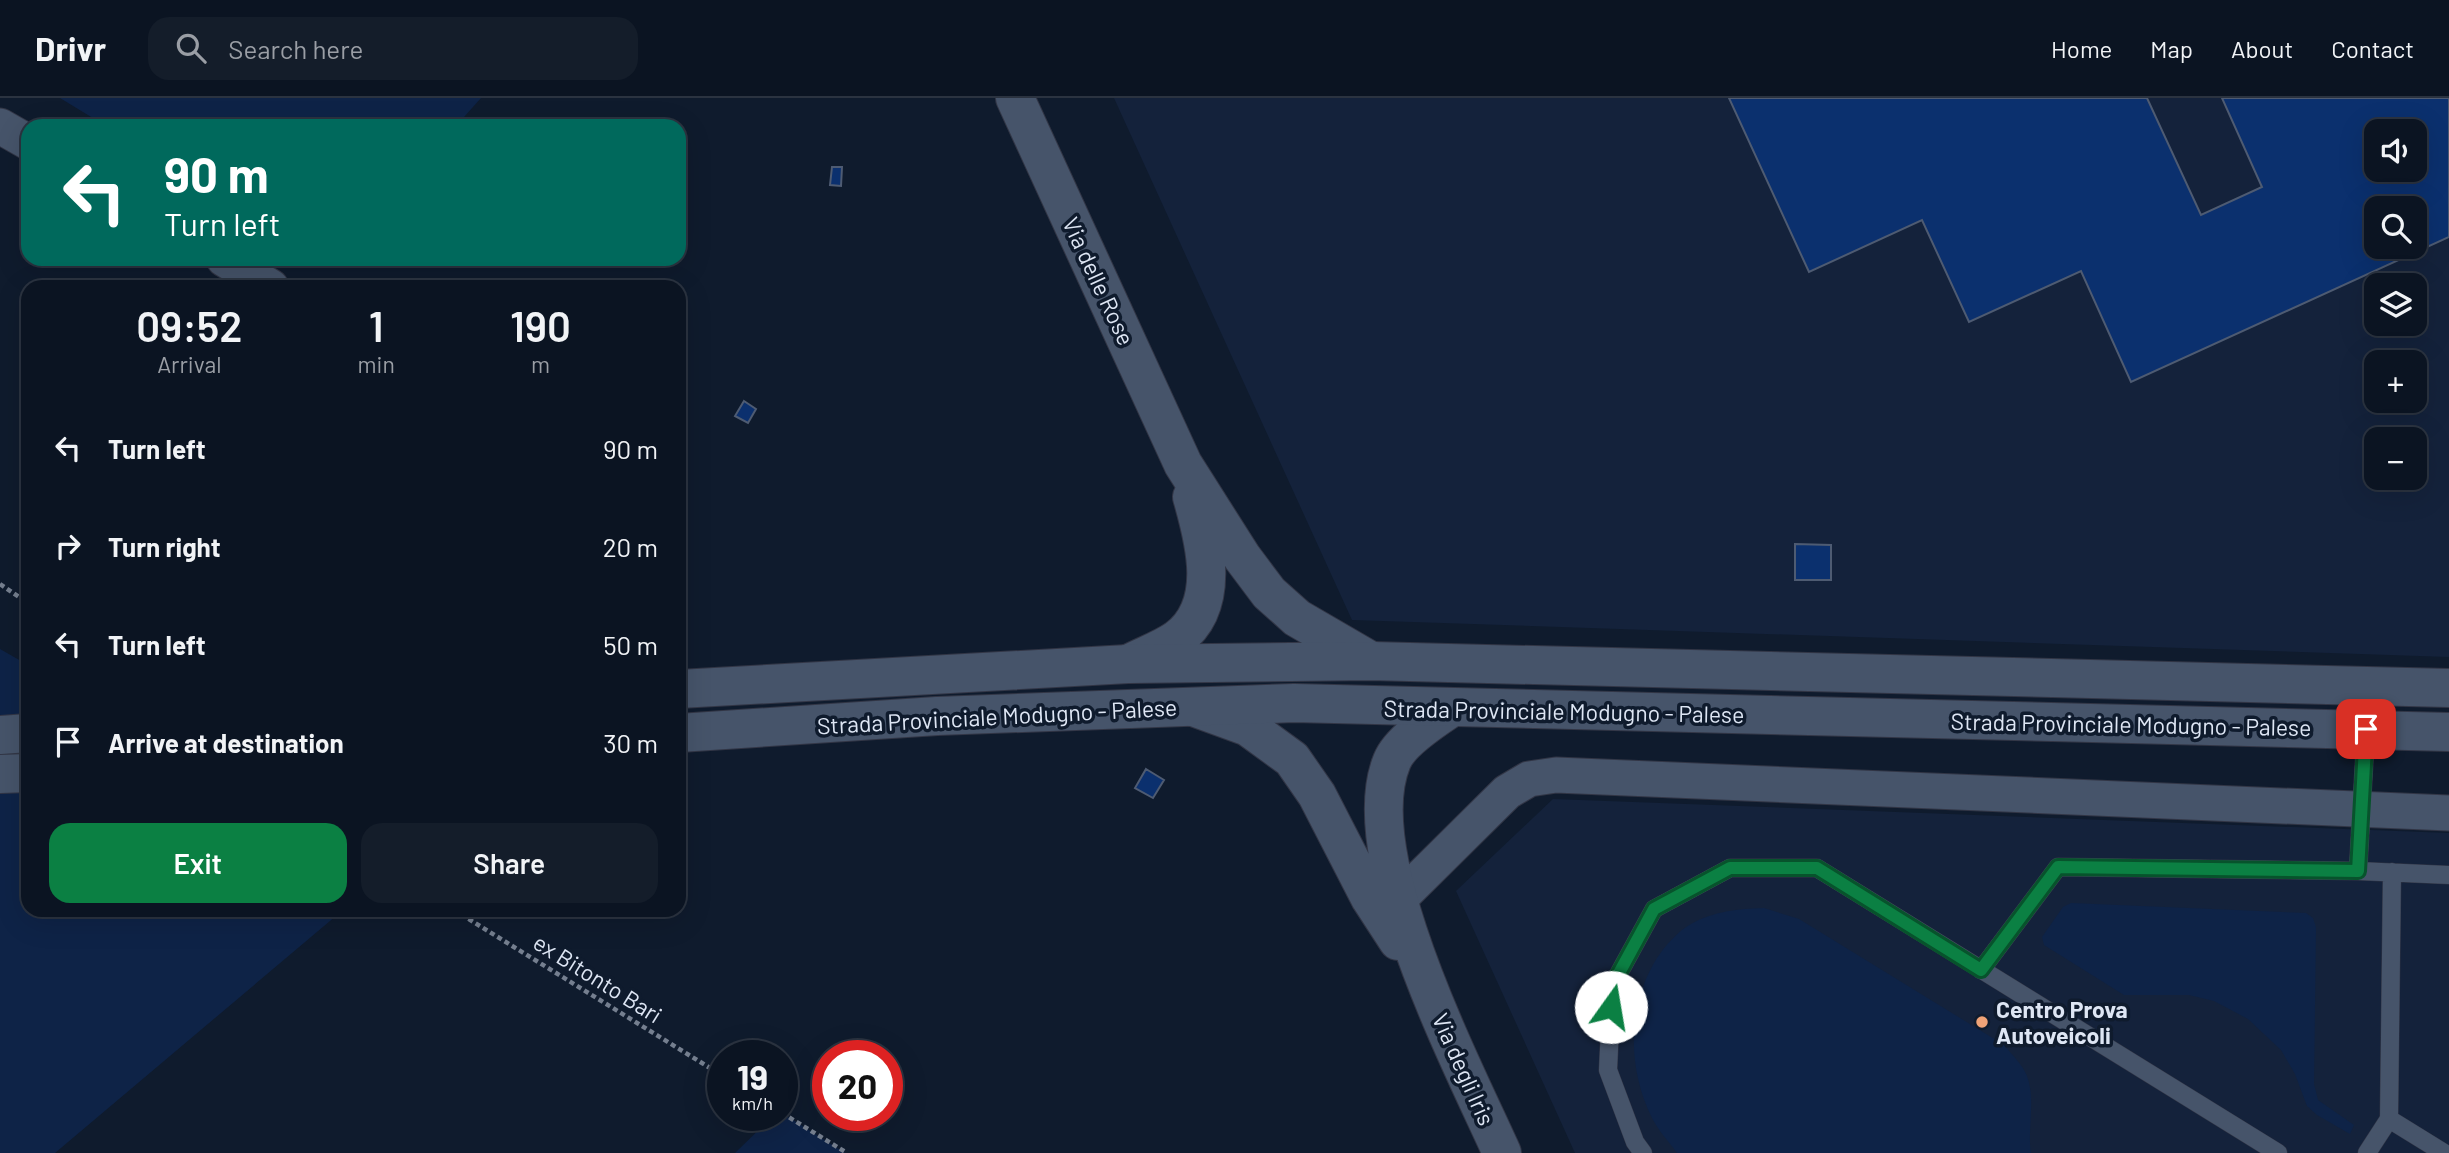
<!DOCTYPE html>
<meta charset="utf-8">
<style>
:root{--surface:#0b1422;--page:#141d2a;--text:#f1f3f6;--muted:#9a9ea5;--line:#2b3340;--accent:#0b8043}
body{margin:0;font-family:Barlow,sans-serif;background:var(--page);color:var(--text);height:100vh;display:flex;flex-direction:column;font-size:26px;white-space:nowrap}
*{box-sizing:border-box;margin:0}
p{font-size:23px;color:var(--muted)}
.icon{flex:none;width:38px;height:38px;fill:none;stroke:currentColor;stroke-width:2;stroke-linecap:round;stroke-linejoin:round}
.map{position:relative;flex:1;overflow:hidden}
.side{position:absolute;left:21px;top:182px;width:665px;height:637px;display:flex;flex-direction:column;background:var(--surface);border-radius:21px;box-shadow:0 7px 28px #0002,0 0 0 2px var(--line)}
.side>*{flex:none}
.hud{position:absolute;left:21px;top:21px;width:665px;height:147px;border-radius:21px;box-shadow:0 7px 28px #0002,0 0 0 2px var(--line);background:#00695c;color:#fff;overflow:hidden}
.controls{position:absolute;left:2364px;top:21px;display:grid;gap:14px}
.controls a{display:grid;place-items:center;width:63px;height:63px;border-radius:14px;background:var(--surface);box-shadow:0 7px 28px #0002,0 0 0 2px var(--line);font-size:35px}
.speed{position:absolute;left:707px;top:942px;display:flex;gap:14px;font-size:35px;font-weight:700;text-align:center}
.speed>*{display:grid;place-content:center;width:91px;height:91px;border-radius:50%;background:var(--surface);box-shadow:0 7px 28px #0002,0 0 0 2px var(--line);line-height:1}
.speed small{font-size:18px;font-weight:400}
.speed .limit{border:10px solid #d22;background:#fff;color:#111}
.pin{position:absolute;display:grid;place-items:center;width:60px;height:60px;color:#fff;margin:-30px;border-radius:14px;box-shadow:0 4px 10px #0006}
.me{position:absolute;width:77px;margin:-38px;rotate:13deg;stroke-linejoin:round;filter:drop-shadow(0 0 5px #0008)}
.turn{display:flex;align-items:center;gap:24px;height:147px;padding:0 28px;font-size:32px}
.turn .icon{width:91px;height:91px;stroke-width:2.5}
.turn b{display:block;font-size:49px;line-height:60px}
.eta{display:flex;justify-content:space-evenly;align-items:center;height:119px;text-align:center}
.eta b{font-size:42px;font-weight:600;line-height:49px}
.primary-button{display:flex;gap:14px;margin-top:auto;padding:14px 28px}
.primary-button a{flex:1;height:80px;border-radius:21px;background:var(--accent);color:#fff;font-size:28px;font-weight:600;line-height:80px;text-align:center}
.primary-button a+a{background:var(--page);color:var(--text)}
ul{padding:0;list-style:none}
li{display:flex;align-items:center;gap:21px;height:98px;padding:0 28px}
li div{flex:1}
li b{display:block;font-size:26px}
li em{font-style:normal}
header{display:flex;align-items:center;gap:42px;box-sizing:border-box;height:98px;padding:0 35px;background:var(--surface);border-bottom:2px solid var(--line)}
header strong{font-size:33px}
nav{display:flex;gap:38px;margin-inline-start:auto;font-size:24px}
.search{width:490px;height:63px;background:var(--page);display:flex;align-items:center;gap:18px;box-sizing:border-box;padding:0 24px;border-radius:21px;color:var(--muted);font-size:26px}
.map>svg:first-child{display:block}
.built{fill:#14223b;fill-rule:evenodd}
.green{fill:#0e2347}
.building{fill:#0b306e;stroke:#4e5b72;stroke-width:2;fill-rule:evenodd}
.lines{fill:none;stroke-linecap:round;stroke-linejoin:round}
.service-casing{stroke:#323646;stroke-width:19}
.minor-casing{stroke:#323646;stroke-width:37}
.tertiary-casing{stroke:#323646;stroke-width:40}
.secondary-casing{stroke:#323646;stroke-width:40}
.path{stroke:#757f8f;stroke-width:4.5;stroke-dasharray:5 3.5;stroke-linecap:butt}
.service{stroke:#46546a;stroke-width:18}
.minor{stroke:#46546a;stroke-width:35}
.tertiary{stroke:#46546a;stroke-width:38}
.secondary{stroke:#46546a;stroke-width:38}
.route-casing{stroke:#07532c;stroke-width:18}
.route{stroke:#0b8043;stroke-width:12}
.poi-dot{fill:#efa377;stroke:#0f1b2d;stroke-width:2.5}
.labels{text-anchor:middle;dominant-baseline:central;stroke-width:7;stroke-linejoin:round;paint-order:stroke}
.street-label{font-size:23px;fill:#dee6f4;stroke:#0f1b2d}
.poi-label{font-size:23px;font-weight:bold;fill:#dee6f4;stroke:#0f1b2d;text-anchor:start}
</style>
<header>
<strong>Drivr</strong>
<div class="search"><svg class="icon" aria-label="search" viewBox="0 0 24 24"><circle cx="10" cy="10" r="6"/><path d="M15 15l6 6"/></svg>Search here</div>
<nav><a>Home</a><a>Map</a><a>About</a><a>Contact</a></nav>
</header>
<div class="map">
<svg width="2449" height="1055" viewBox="0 0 2449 1055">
<rect width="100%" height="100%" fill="#0f1b2d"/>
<path class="built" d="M 1114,0 L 2449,0 L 2449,559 L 1352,522 ZM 2376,33 L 2415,33 L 2415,72 L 2376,72 ZM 2376,110 L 2415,110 L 2415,149 L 2376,149 ZM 2376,187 L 2415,187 L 2415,226 L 2376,226 ZM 2376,264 L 2415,264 L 2415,303 L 2376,303 ZM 2376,341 L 2415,341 L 2415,380 L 2376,380 Z
M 1553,701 L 2449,735 L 2449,1055 L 1575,1055 L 1456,793 Z"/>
<path class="green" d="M 60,0 L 481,0 L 456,28 L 106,28 Z
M 0,551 L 28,567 L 28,812 L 343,812 L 55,1055 L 0,1055 Z
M 2071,805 L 2306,815 L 2313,820 L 2316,829 L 2314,986 L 2318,1002 L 2354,1027 L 2350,1036 L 2317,1017 L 2307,1008 L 2295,976 L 2281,952 L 2248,921 L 2214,903 L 2189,897 L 2124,897 L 2044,847 L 2042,839 L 2063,809 Z
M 1764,810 L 1799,821 L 2004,947 C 2011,956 2023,967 2027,978 C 2036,1002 2027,1030 2031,1055 L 1677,1055 C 1669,1044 1658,1032 1652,1020 C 1627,969 1627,908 1657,860 C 1665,848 1678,833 1691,826 C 1714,813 1738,811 1764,810 Z
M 782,1015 L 845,1055 L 735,1055 L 774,1017 Z"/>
<path class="building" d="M 1729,0 L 2147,0 L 2201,117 L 2262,89 L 2222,0 L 2449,0 L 2449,139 L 2131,284 L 2081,173 L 1969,224 L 1922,122 L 1809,174 ZM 2376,33 L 2415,33 L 2415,72 L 2376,72 ZM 2376,110 L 2415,110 L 2415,149 L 2376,149 Z
M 832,69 L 842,69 L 841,88 L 830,87 Z
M 744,303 L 756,311 L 748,325 L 735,318 Z
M 1795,446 L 1831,447 L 1831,482 L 1795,482 Z
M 1146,671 L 1164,682 L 1153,700 L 1135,690 Z"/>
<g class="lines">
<defs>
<path id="service" d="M 2366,631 L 2358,773 L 2449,777
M 2392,774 L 2389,1021 L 2444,1055
M 1981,872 L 2058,769 L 2358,773
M 1643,1055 L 1635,1044 L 1608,972 L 1612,888 L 1654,811 L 1730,770 L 1817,770 L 2278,1055
M 2367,1055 L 2389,1021"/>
<path id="minor" d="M 0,28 L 28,44
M 224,161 L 271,189
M 1399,801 L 1507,694 L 1529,681 L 1556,677 L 2449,715"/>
<path id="tertiary" d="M 1015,0 L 1183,366 L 1242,459 L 1269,495 L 1297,520 L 1371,563
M 1128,566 C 1143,558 1163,551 1177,541 C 1222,508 1205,444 1192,399
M 1193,609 L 1248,629 L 1292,661 L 1317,697 L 1370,800 L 1398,843
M 1451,610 C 1433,622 1400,643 1392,663 C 1353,757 1462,966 1502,1055"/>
<path id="secondary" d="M 679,591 L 1128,566 L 1371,563 L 2449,590
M 679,635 L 937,618 L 1294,605 L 2449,634
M 0,637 L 28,635
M 0,676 L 28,675"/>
</defs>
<use href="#service" class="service-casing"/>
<use href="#minor" class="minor-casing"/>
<use href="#tertiary" class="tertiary-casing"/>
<use href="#secondary" class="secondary-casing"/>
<path class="path" d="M 0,486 L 28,505
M 454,812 L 723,978
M 782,1015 L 847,1055"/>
<use href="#service" class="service"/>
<use href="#minor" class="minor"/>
<use href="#tertiary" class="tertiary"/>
<use href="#secondary" class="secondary"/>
</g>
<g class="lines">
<defs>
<path id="route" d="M 1611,909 L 1612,888 L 1654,811 L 1730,770 L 1817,770 L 1981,872 L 2058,769 L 2358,773 L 2366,631"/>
</defs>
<use href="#route" class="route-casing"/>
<use href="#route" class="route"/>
</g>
<circle class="poi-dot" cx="1982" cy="924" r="7"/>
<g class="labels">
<g class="street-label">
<text transform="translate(1099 183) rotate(65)">Via delle Rose</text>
<text transform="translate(1564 613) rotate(1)">Strada Provinciale Modugno - Palese</text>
<text transform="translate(997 618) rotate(-3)">Strada Provinciale Modugno - Palese</text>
<text transform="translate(2131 626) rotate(1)">Strada Provinciale Modugno - Palese</text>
<text transform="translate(598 880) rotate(32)">ex Bitonto Bari</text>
<text transform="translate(1464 971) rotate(66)">Via degli Iris</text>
</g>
<g class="poi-label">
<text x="1996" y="911">Centro Prova<tspan x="1996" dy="26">Autoveicoli</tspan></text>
</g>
</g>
</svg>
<div class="controls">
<a><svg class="icon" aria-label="sound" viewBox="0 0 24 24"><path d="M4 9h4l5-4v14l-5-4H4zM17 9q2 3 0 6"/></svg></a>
<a><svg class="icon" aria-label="search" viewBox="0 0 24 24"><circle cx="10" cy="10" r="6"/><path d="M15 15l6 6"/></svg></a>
<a><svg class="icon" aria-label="layers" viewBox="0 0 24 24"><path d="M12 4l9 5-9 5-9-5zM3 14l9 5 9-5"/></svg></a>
<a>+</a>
<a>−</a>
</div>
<div class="speed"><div>19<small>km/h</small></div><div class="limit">20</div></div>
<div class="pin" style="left:2366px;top:631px;background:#d93025"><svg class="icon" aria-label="arrive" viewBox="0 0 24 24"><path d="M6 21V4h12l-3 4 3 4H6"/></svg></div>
<svg class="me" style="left:1611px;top:909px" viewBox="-20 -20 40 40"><circle r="19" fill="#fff"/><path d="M0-13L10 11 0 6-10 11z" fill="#0b8043"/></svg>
<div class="hud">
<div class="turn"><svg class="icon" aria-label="left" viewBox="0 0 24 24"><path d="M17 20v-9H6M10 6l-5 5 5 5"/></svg><div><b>90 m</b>Turn left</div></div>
</div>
<section class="side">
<div class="eta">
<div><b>09:52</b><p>Arrival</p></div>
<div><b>1</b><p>min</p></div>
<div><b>190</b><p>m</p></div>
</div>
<ul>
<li><svg class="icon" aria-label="left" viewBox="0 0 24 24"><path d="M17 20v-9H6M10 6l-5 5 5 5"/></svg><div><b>Turn left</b></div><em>90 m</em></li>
<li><svg class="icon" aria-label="right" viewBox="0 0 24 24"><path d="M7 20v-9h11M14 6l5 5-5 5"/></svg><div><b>Turn right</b></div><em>20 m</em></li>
<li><svg class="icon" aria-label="left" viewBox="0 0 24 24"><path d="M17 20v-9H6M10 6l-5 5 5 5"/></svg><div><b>Turn left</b></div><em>50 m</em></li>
<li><svg class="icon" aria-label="arrive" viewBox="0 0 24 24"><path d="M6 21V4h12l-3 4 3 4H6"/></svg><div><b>Arrive at destination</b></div><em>30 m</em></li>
</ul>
<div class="primary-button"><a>Exit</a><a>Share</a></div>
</section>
</div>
